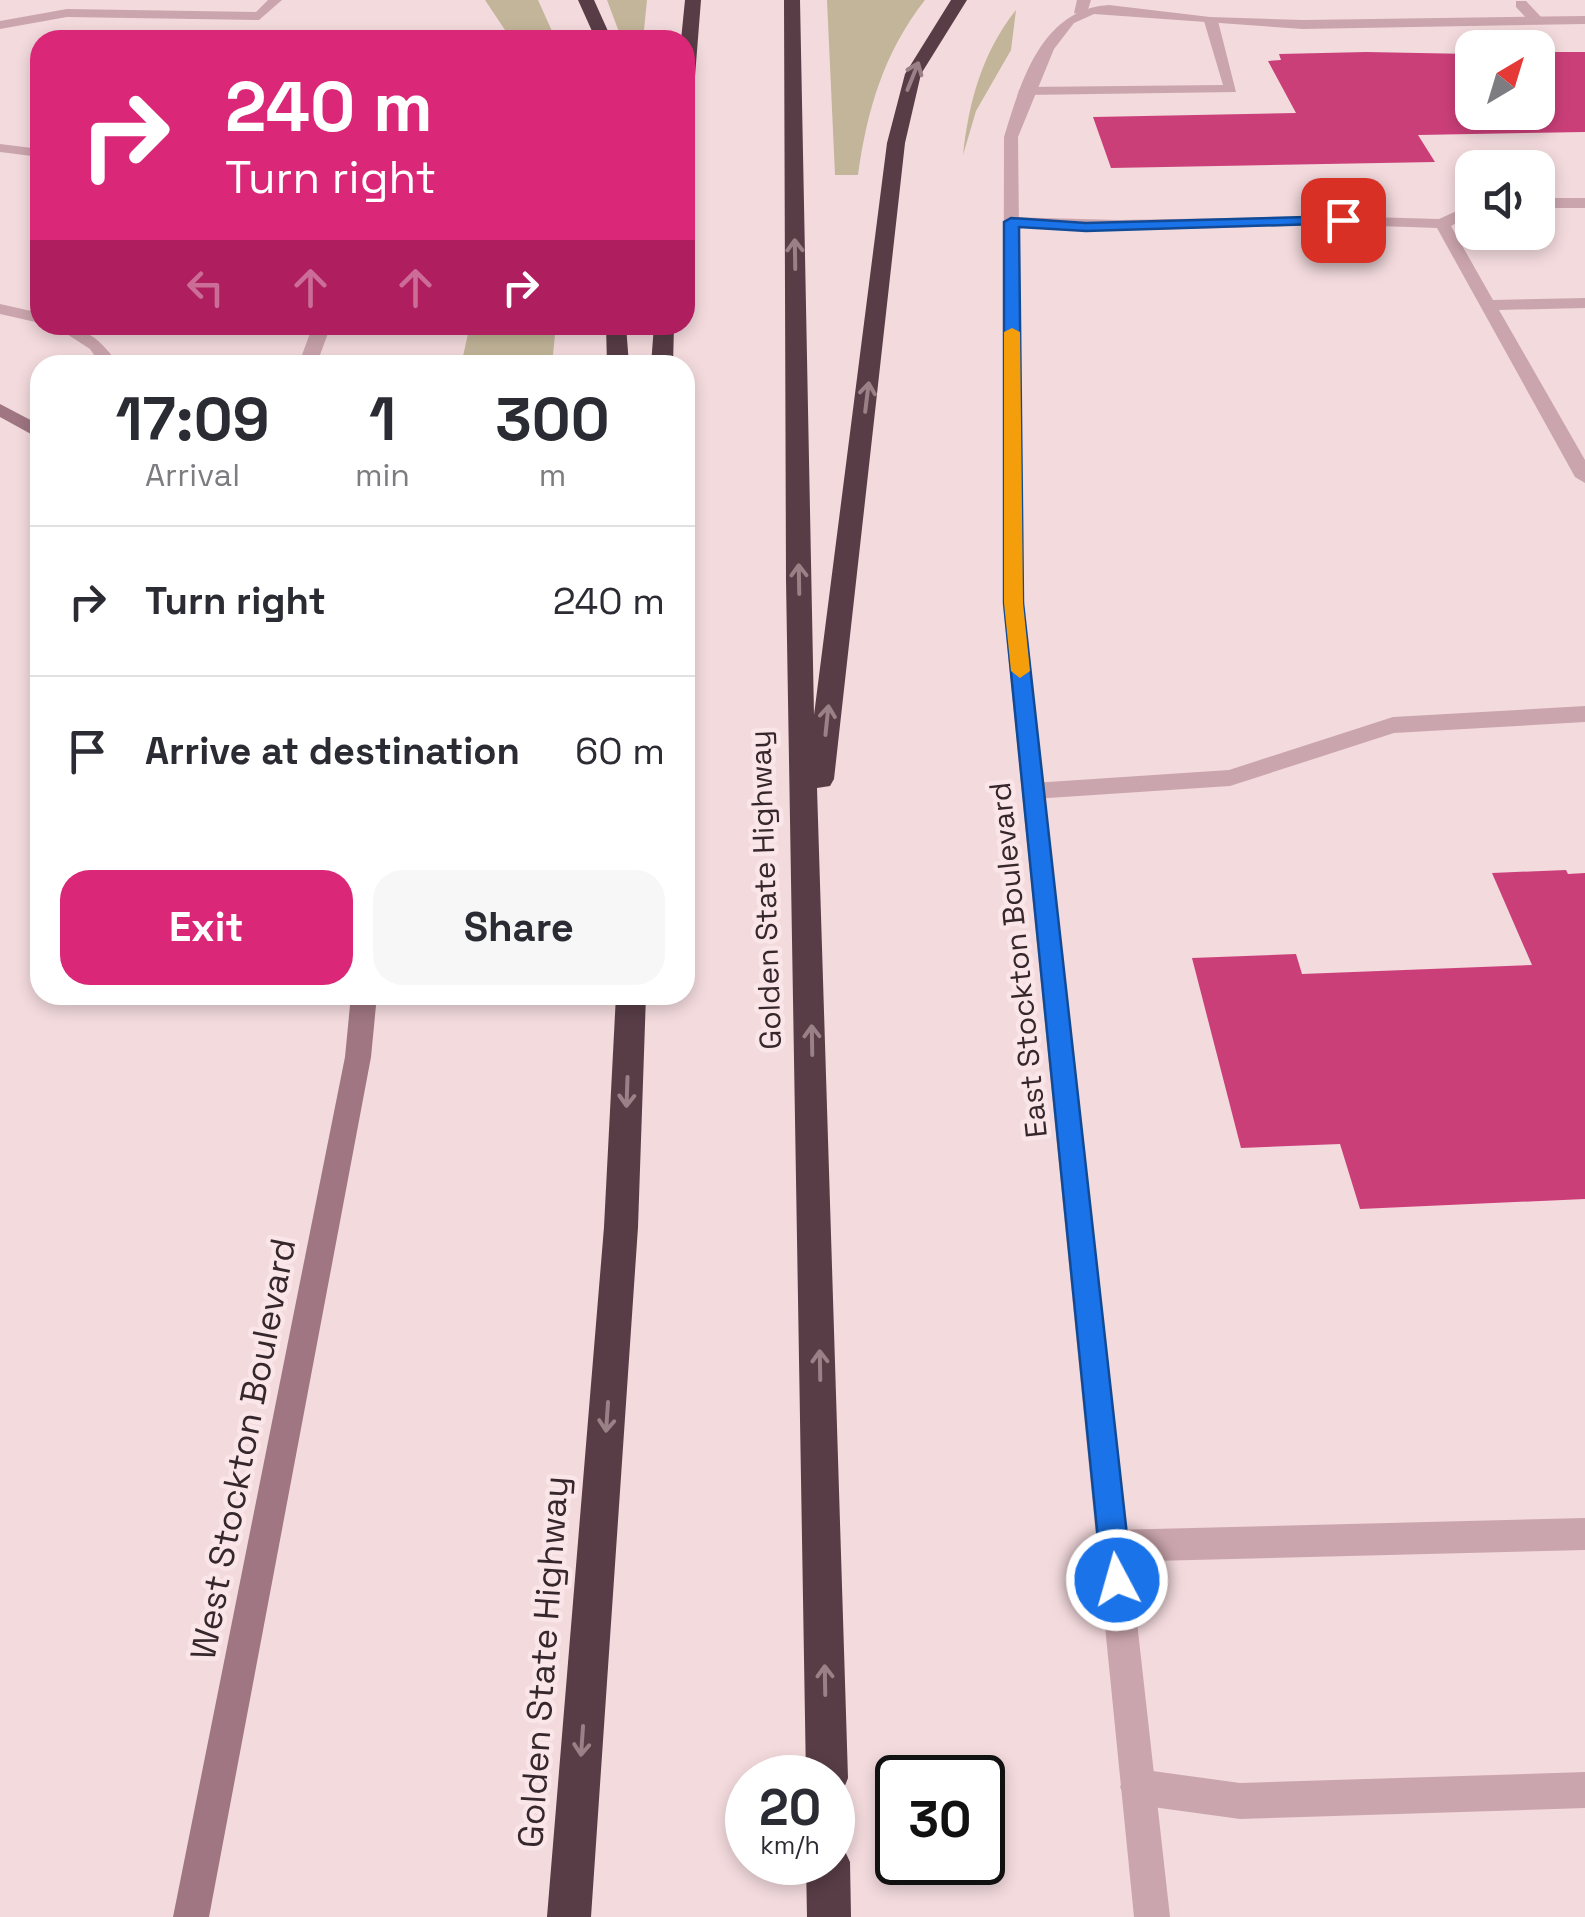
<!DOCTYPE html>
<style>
:root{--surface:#fff;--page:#f7f7f7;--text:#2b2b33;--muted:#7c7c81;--line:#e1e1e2;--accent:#db2777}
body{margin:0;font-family:"Space Grotesk",sans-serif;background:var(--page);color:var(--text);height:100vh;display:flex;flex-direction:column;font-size:38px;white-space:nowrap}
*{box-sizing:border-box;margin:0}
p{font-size:32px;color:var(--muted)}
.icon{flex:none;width:55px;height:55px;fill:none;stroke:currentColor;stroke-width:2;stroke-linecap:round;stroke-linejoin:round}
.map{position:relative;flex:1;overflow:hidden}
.sheet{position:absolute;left:30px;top:355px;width:665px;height:650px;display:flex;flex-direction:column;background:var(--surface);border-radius:30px;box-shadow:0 5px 15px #0003}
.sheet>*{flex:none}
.guide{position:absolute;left:30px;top:30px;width:665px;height:305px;border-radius:30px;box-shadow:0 5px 15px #0003;background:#db2777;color:#fff;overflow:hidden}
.needle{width:65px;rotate:38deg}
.tools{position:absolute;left:1455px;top:30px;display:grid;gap:20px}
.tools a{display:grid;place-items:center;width:100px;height:100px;border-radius:20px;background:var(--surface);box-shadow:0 5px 15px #0003;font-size:50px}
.speed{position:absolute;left:725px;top:1755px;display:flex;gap:20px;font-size:50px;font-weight:700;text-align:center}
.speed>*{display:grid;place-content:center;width:130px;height:130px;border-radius:50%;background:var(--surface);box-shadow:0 5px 15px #0003;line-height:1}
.speed small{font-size:25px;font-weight:400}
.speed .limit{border:5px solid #111;border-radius:15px;background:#fff;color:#111}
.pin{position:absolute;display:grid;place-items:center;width:85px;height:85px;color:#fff;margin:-42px;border-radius:20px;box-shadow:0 5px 15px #0006}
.me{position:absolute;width:110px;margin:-55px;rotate:354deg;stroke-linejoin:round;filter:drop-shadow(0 0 8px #0008)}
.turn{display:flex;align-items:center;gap:35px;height:210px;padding:0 30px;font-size:45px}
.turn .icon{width:130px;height:130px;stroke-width:2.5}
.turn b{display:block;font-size:70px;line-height:85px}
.lanes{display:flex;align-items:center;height:95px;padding:0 30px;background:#0003;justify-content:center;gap:50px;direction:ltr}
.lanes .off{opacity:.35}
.eta{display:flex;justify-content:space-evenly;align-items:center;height:170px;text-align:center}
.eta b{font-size:60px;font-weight:800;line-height:70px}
.button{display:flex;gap:20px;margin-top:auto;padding:20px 30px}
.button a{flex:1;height:115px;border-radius:30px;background:var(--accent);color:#fff;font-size:40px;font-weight:800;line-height:115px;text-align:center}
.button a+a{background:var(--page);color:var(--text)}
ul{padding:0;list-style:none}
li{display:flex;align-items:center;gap:30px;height:150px;padding:0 30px;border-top:2px solid var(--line)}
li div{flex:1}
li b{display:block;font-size:38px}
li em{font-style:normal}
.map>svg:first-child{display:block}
.green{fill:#c2b599}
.building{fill:#cb3f79}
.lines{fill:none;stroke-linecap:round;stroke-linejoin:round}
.lane{fill:#cba5ad;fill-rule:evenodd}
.street{fill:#cba5ad;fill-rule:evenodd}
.secondary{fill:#9f7682;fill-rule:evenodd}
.highway{fill:#583d46;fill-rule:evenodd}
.oneway{stroke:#998187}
.route{fill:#1a73e8;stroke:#114b97;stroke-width:2.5}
.slow{fill:#f59e0b}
.labels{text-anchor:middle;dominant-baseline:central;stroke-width:9;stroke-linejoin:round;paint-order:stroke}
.street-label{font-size:30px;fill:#36272c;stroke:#fae6e8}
.near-street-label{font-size:35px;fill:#36272c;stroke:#fae6e8}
</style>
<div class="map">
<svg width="1585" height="1917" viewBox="0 0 1585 1917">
<rect width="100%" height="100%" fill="#f3dadd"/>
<path class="green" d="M 485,0 L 538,0 L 556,40 L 507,40 L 505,30 Z
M 607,0 L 647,0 L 643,40 L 622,40 Z
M 827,0 L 925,0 C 884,52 867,110 858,175 L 835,175 Z
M 1016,10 L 1011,50 L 976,111 L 963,155 C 969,101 982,53 1016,10 Z
M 470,325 L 556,325 L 552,365 L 461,365 Z"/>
<path class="building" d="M 1366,52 L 1472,54 L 1472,112 L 1538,112 L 1538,52 L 1585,52 L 1585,132 L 1418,135 L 1435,162 L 1111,168 L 1093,117 L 1296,113 L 1268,61 L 1281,60 L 1279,54 Z
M 1566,870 L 1568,874 L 1585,873 L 1585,1199 L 1360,1209 L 1340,1144 L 1241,1148 L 1192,958 L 1296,954 L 1302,974 L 1532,965 L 1492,873 Z"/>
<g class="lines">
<path class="lane" d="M 268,0 L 282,0 L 259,20 L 67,17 L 0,29 L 0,21 L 67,9 L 256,12 Z
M 1077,0 L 1091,0 L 1086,16 L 1074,13 Z
M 1516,1 L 1526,1 L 1542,18 L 1542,24 L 1532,24 L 1516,7 Z
M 1211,17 L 1218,21 L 1236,92 L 1025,95 L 1018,91 L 1025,87 L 1223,85 L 1204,21 Z
M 0,144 L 40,149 L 40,157 L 0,152 Z
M 1538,198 L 1585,198 L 1585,208 L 1538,208 Z
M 1472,204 L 1472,215 L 1451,226 L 1493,300 L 1585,298 L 1585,308 L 1499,310 L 1585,460 L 1585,483 L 1575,477 L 1437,228 C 1401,227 1365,225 1330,225 C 1283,225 1026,238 1003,222 L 1011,217 L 1119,220 L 1334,216 L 1439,219 Z
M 0,304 L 40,313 L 40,323 L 0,314 Z
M 53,325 C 85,325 101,340 119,365 L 101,365 L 90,349 Z
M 313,325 L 331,325 L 320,355 L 311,360 L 302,355 Z
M 1585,706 L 1585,722 L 1394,733 L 1230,786 L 1033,799 L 1022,791 L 1033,783 L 1229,770 L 1393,717 Z
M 1585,1518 L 1585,1550 L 1113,1562 L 1102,1557 L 1097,1546 L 1102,1535 L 1113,1530 Z
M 1138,1769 L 1240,1783 L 1585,1772 L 1585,1808 L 1240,1819 L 1138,1805 L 1126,1799 L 1120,1787 L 1126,1775 Z"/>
<path class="street" d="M 1109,5 L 1210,17 L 1303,20 L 1585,16 L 1585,24 L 1303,29 L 1094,14 L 1074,23 L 1054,49 L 1018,137 L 1023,603 L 1170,1917 L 1134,1917 L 1003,603 L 1004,137 C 1021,81 1042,9 1109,5 Z"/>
<path class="secondary" d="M 0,404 L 40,425 L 40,439 L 0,417 Z
M 351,995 L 377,995 L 371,1057 L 209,1917 L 173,1917 L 345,1057 Z"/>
<path class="highway" d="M 578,0 L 594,0 L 612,40 L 596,40 Z
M 685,0 L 701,0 L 694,89 L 685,94 L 685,40 L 681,40 Z
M 784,0 L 800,0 L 814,715 L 887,143 L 905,74 L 951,0 L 967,0 L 921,74 L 905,143 L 834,779 L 830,786 L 817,788 L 848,1778 L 842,1793 L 832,1797 L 832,1778 L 806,1778 L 786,580 Z
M 606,325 L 626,325 L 629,365 L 607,365 Z
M 654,325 L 674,325 L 673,365 L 651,365 Z
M 616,995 L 646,995 L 638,1227 L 591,1917 L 547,1917 L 604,1227 Z
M 832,1842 L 843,1847 L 850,1862 L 851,1917 L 807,1917 L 806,1862 L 832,1862 Z"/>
</g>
<defs><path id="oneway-shaft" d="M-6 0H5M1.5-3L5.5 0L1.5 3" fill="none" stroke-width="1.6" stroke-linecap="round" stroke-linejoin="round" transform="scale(2.5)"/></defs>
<g class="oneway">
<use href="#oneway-shaft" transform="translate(913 76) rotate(-68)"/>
<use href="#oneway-shaft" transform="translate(795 254) rotate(-91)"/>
<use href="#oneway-shaft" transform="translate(867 397) rotate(-83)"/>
<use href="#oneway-shaft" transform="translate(799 579) rotate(-91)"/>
<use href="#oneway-shaft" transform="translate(827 720) rotate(-84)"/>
<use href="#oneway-shaft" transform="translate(812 1040) rotate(-91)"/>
<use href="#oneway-shaft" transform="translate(627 1092) rotate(92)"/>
<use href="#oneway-shaft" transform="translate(820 1365) rotate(-91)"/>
<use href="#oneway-shaft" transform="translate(607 1417) rotate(94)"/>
<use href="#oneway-shaft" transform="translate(825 1680) rotate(-91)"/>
<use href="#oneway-shaft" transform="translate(582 1741) rotate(94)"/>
</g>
<path class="route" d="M 1343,216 L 1348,217 L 1348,223 L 1086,231 L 1019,227 L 1023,603 L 1132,1580 L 1128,1591 L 1117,1595 L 1106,1591 L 1102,1580 L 1004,603 L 1004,222 L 1011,218 L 1086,223 Z"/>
<path class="slow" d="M 1012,328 L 1020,332 L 1023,603 L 1030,671 L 1020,678 L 1011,671 L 1004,603 L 1004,332 Z"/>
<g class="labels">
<g class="street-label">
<text transform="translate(765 890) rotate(-92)">Golden State Highway</text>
<text transform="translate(1018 960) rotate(-96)">East Stockton Boulevard</text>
</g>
<g class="near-street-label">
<text transform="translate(243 1449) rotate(-79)">West Stockton Boulevard</text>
<text transform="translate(543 1662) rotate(-86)">Golden State Highway</text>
</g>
</g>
</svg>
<div class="tools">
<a><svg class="needle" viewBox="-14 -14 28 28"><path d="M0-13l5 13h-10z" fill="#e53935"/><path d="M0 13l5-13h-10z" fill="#7c7c81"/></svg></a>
<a><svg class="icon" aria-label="sound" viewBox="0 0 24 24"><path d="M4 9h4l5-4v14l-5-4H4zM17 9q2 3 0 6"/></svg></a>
</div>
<div class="speed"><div>20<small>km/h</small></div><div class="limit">30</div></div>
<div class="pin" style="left:1343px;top:220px;background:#d93025"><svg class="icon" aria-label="arrive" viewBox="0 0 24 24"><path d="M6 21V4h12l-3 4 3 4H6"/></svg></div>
<svg class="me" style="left:1117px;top:1580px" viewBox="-20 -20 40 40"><circle r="17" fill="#1a73e8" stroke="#fff" stroke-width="3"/><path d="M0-11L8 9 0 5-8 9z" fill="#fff"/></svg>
<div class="guide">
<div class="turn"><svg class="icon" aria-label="right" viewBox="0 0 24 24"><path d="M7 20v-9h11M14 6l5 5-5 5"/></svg><div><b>240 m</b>Turn right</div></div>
<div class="lanes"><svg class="icon off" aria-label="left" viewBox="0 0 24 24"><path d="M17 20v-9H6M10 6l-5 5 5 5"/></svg><svg class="icon off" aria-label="ahead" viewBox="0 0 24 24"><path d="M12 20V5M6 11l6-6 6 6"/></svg><svg class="icon off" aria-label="ahead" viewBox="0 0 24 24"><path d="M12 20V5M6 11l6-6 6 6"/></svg><svg class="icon" aria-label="right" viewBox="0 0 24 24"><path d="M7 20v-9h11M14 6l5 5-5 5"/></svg></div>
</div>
<section class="sheet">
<div class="eta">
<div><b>17:09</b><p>Arrival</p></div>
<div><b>1</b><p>min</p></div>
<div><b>300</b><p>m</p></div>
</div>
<ul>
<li><svg class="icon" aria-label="right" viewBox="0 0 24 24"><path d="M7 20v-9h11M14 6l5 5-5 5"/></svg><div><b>Turn right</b></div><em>240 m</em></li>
<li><svg class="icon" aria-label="arrive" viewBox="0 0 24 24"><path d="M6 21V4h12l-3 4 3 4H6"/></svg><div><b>Arrive at destination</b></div><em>60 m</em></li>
</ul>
<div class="button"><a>Exit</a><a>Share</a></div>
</section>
</div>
